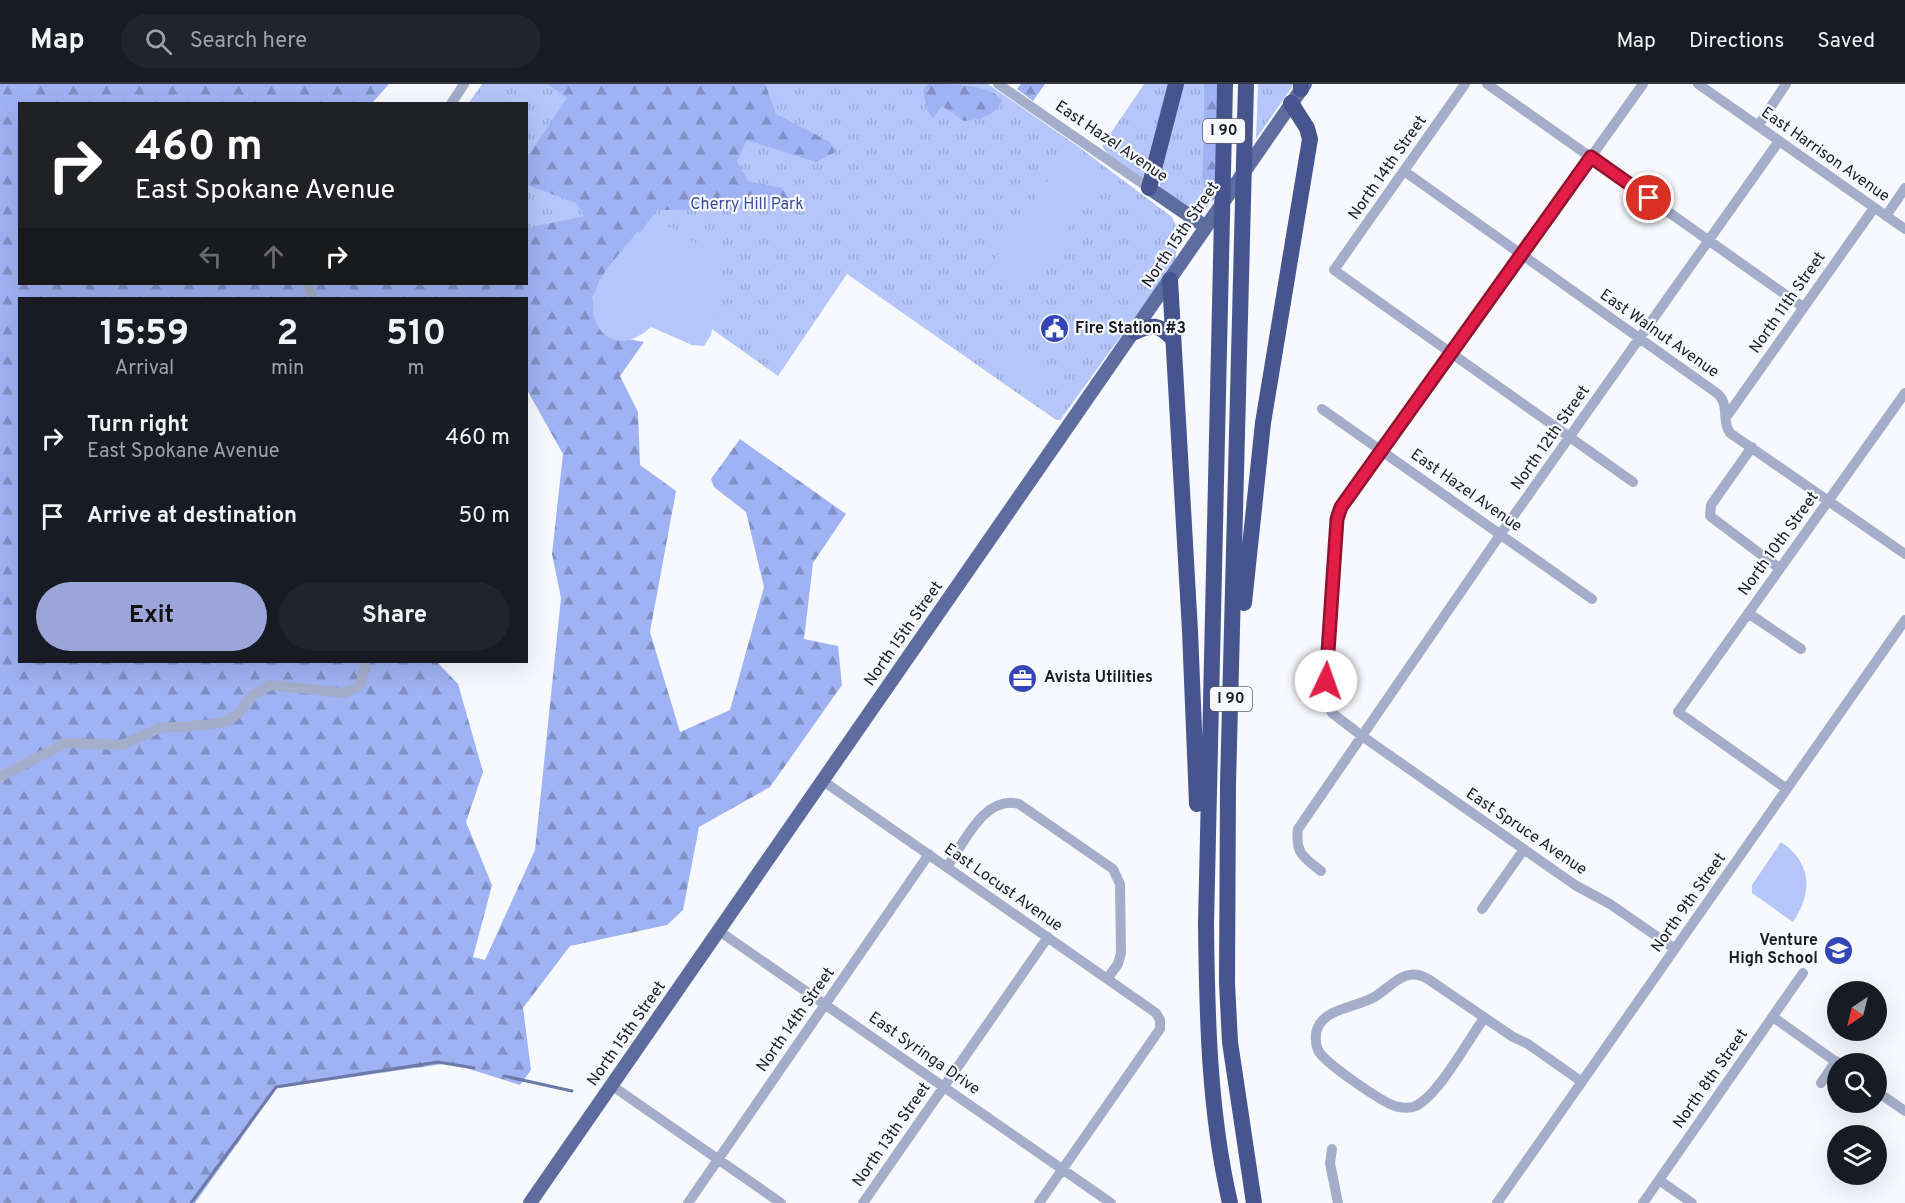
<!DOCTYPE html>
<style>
:root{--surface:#171b24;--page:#20242c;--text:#f1f3f6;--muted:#9ea1a6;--line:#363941;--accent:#9ca5da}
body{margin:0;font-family:Overpass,sans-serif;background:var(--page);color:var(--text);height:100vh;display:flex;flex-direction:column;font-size:22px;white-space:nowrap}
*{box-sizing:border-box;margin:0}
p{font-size:20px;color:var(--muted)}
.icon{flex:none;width:33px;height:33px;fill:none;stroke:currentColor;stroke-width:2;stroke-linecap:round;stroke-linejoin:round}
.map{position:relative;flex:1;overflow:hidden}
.sheet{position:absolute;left:18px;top:213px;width:510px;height:366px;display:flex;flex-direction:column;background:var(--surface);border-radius:0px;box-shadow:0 6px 24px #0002}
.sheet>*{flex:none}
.guide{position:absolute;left:18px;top:18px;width:510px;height:183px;border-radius:0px;box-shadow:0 6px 24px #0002;background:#202124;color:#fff;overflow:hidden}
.needle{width:39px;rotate:215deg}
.tools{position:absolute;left:1827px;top:897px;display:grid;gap:12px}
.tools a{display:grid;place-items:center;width:60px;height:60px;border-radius:50%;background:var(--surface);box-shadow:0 6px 24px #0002;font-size:30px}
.pin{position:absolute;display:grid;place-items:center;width:51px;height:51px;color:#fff;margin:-26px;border:3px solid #fff;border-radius:50%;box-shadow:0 2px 6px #0007}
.me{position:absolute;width:66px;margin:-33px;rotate:3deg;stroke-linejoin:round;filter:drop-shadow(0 0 4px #0008)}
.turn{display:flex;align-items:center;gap:21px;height:126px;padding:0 18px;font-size:27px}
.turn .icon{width:78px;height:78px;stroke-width:2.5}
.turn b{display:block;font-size:42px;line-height:51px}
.lanes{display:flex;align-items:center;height:57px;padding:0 18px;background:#0003;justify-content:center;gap:30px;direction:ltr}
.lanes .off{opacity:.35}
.eta{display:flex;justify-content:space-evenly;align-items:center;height:102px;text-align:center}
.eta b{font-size:36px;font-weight:700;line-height:42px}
.cta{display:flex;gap:12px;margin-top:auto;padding:12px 18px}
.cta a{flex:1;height:69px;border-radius:36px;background:var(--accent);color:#111;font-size:24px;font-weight:700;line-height:69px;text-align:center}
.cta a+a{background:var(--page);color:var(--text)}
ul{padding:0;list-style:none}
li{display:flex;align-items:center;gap:18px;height:78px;padding:0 18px}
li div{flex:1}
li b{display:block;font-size:22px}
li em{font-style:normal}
header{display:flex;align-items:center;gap:36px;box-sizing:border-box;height:84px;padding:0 30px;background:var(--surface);border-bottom:2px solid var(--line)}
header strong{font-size:28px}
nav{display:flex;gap:33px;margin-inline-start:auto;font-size:21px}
.search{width:420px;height:54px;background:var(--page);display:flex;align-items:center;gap:15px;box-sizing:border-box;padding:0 21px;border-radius:33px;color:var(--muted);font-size:22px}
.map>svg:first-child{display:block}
.grass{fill:url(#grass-tufts)}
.forest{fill:url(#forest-firs);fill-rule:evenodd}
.pitch{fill:#b5c6fa}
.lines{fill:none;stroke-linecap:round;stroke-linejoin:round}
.stream{stroke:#6c7aa8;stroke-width:3}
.minor{stroke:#a4adca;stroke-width:10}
.major{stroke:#5e6d9f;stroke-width:14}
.highway{stroke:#46558e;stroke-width:16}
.route-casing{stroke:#92132f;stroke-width:15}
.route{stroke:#e11d48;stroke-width:10}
.labels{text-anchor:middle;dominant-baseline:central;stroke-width:4.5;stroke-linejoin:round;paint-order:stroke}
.shield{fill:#f8f9fe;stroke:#5e6067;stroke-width:1.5}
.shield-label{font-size:15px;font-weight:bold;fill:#1c1e26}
.street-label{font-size:16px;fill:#1c1e26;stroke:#f8f9fe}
.park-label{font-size:16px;fill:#3b4c98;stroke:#f8f9fe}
.poi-label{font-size:16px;font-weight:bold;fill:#1c1e26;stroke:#f8f9fe;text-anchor:start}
</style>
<header>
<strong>Map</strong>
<div class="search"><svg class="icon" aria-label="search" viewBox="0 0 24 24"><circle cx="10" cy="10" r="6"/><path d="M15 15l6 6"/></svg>Search here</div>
<nav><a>Map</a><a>Directions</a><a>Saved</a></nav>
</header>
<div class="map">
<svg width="1905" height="1119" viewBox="0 0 1905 1119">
<defs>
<pattern id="grass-tufts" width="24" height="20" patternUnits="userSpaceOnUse" patternTransform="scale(1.5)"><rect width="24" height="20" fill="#b5c6fa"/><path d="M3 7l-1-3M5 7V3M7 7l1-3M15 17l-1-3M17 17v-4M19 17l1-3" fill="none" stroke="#9baad6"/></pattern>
<pattern id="forest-firs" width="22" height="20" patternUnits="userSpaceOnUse" patternTransform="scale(1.5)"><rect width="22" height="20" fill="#9fb2f3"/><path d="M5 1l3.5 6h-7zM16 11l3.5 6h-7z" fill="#8190c5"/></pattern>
</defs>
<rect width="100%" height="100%" fill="#f8f9fe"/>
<path class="grass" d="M 482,0 L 988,0 L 1076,61 L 1172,133 L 1179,147 L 1175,178 L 1060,336 L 1056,336 L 847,190 L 778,292 L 648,200 L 615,245 L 527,183 L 526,20 L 468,20 Z
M 1144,0 L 1171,0 L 1143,95 L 1108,70 L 1102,62 Z
M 1181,0 L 1204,0 L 1202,94 L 1215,114 L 1203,128 L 1198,130 L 1160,105 L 1160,88 Z
M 1258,0 L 1294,0 L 1256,55 Z"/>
<path class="forest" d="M 0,0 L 389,0 L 372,19 L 20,20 L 20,200 L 526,200 L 527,144 L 585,132 L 576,119 L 527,101 L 527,70 L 529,71 L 567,14 L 547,0 L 765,0 L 776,30 L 830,58 L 835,68 L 816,78 L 747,56 L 737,77 L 748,97 L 782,104 L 792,120 L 783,125 L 657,126 L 592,213 C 604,254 602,250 644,258 L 620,292 L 638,328 L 640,381 L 676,407 L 650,548 L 680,648 L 730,626 L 764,503 L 746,428 L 714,403 L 711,395 L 740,355 L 846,430 L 813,479 L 804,555 L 838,562 L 842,601 L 770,703 L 699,743 L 683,826 L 667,841 L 570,862 L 523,924 L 531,986 L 520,1001 L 450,979 L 277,1004 L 195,1119 L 0,1119 ZM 20,214 L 526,214 L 527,306 L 563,370 L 552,470 L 561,514 L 535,766 L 485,876 L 473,873 L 492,801 L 466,738 L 483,688 L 458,600 L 437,578 L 20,578 Z
M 927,0 C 949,0 994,0 1002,17 C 994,33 980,35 964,37 L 942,22 L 933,34 L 928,28 L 923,7 Z
M 1021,0 L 1045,0 L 1033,17 L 1017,5 Z
M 1204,0 L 1217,0 L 1215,114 L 1205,106 L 1202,94 Z"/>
<path class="pitch" d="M 1068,67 L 1104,92 L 1021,214 L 985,189 Z
M 662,138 L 691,157 L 725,171 L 711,251 L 704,262 L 692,261 L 651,243 C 614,277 580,242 598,200 C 606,182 625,164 637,148 L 651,151 Z
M 1009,268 L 1043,291 L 1031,310 L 997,287 Z
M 1781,758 C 1812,779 1813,808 1793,838 L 1752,809 L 1752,801 Z"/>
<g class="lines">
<path class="stream" d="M 504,992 L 572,1007
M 191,1119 L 276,1003 L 438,978 L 474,984"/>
<path class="minor" d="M 998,0 L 1149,104
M 1465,0 L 1334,186 L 1633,398
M 1487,0 L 1803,223
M 1643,0 L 1341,423 L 1337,435 L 1325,613 L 1332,629 L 1362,652 L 1575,801 L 1610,820 L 1675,865
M 1698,0 L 1905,145
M 451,20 L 464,0
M 1758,42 L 1786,0
M 1404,87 L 1718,310 C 1730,322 1721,336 1730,349 L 1905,470
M 1886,132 L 1905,104
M 307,200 L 313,214
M 1322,325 L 1592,515
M 1727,332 L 1874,124
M 1752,363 L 1711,421 L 1710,432 L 1779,484
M 1748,529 L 1801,565
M 0,693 L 66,659 L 122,661 L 160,644 L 206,641 L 228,637 L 238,630 L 252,612 L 270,601 L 344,609 L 359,602 L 365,585 L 365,578
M 823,697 L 1156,929 L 1160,936 L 1160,945 L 1039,1119
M 1787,705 L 1678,628 L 1905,309
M 947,783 C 964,759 985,710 1019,720 L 1113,785 L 1120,800 L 1121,869 L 1118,880 L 1107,895
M 1321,787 C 1303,773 1295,769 1298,745 L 1500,451 L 1779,57
M 1482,825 L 1524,765
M 719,847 L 1111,1119
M 1773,933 L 1839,980
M 1484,934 C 1469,955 1436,1016 1413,1023 C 1407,1024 1401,1024 1395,1022 C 1382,1018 1323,978 1318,966 C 1315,959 1315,949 1318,943 C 1326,924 1359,923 1376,912 C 1394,900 1406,882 1428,895 L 1513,953 L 1528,960 L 1582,998
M 1821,999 L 1836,977
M 611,1001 L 781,1119
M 1876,1007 L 1905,1027
M 1332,1065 L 1330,1079 L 1338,1119
M 1659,1096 L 1692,1119
M 688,1119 L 929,770
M 863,1119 L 1048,853
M 1497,1119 L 1905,536
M 1643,1119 L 1803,889"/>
<path class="major" d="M 1149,104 L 1206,143
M 530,1119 L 1305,0"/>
<path class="highway" d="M 1225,0 L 1206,840 C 1207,933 1209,1028 1230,1119
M 1246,0 L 1228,700 L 1227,899 L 1230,958 L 1254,1119
M 1301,0 L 1301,5
M 1149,104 L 1176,0
M 1170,196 L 1190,547 L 1197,720
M 1135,248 C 1152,240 1159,240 1172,254
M 1244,519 L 1263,339 L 1310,55 L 1307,44 L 1291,19"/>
</g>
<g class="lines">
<defs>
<path id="route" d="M 1326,597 L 1337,435 L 1341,423 L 1591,73 L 1649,114"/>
</defs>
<use href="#route" class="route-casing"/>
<use href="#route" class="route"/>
</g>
<defs>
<symbol id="civic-disc" viewBox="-11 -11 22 22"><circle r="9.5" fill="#3445b7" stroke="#f8f9fe"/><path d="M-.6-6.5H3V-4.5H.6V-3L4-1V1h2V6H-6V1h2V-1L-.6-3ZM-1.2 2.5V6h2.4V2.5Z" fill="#fff"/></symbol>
<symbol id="office-disc" viewBox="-11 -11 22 22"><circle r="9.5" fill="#3445b7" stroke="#f8f9fe"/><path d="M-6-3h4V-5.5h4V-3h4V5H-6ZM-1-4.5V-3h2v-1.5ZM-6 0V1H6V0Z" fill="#fff"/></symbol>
<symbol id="school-disc" viewBox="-11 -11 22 22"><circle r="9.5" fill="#3445b7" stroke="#f8f9fe"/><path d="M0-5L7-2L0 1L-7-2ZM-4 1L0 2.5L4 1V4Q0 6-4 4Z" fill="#fff"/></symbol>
</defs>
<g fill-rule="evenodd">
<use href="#civic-disc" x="1038" y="228" width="33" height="33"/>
<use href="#office-disc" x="1006" y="578" width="33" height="33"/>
<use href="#school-disc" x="1822" y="850" width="33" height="33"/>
</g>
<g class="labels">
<g class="shield">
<rect x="1203" y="35" width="42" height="24" rx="4.5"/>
<rect x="1210" y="603" width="42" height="24" rx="4.5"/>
</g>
<g class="shield-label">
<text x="1224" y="47">I 90</text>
<text x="1231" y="615">I 90</text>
</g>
<g class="street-label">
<text transform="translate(1111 58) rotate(34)">East Hazel Avenue</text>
<text transform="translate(1825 71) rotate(35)">East Harrison Avenue</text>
<text transform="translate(1388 84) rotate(-55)">North 14th Street</text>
<text transform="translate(1181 151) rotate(-56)">North 15th Street</text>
<text transform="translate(1788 219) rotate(-55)">North 11th Street</text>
<text transform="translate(1659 250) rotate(35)">East Walnut Avenue</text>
<text transform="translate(1551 354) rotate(-55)">North 12th Street</text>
<text transform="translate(1466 407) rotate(35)">East Hazel Avenue</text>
<text transform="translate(1779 460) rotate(-54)">North 10th Street</text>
<text transform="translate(904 550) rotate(-55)">North 15th Street</text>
<text transform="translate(1526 748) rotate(34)">East Spruce Avenue</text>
<text transform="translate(1003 804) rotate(35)">East Locust Avenue</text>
<text transform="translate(1689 819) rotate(-55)">North 9th Street</text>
<text transform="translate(796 936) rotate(-55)">North 14th Street</text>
<text transform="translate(627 950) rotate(-55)">North 15th Street</text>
<text transform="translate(924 970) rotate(35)">East Syringa Drive</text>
<text transform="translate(1711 995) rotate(-55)">North 8th Street</text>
<text transform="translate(892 1051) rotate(-55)">North 13th Street</text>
</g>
<g class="park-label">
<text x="747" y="121">Cherry Hill Park</text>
</g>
<g class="poi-label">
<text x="1075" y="245">Fire Station #3</text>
<text x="1044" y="594">Avista Utilities</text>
<text x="1818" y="857" text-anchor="end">Venture<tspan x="1818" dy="18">High School</tspan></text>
</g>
</g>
</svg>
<div class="tools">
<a><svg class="needle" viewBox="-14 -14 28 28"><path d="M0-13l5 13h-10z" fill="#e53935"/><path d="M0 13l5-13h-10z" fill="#9ea1a6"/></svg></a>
<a><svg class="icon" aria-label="search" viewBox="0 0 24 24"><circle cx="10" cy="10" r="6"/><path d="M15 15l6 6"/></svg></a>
<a><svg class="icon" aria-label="layers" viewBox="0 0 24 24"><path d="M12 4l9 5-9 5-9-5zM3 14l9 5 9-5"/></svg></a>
</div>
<div class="pin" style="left:1649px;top:114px;background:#d93025"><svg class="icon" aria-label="arrive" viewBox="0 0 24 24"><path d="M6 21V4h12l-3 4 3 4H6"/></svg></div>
<svg class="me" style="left:1326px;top:597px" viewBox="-20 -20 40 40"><circle r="19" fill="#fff"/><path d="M0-13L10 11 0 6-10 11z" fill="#e11d48"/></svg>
<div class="guide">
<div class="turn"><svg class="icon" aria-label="right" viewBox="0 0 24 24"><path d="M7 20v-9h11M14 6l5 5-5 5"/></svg><div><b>460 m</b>East Spokane Avenue</div></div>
<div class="lanes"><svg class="icon off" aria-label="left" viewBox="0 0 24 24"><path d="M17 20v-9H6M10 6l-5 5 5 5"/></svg><svg class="icon off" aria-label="ahead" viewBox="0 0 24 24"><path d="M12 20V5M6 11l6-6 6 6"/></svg><svg class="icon" aria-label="right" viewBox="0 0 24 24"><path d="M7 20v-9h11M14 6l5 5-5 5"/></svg></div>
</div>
<section class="sheet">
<div class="eta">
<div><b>15:59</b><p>Arrival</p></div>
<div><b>2</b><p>min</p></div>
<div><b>510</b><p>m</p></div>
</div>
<ul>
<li><svg class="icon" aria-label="right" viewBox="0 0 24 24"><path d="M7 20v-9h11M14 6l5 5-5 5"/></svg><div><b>Turn right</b><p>East Spokane Avenue</p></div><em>460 m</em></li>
<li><svg class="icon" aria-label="arrive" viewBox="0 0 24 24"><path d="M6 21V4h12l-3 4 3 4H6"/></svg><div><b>Arrive at destination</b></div><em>50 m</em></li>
</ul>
<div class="cta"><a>Exit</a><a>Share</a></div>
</section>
</div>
